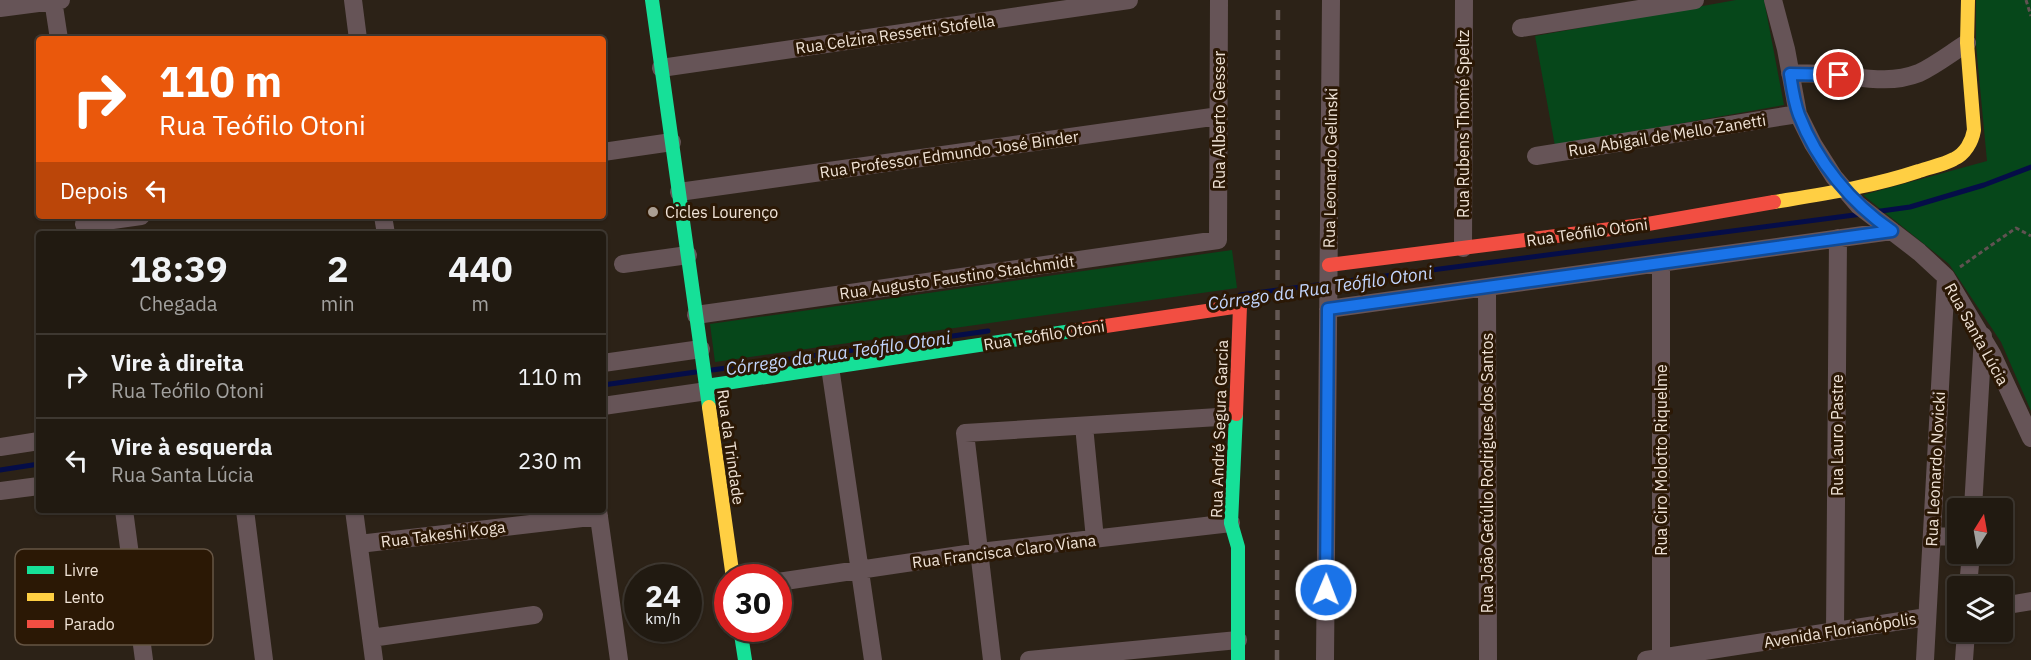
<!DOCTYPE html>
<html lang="pt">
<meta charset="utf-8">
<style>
:root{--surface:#211a11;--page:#2d271f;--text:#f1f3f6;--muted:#a2a19f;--line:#3e3831}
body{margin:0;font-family:"IBM Plex Sans",sans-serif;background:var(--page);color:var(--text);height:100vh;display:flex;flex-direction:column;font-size:22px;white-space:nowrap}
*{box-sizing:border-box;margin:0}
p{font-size:20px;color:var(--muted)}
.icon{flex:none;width:33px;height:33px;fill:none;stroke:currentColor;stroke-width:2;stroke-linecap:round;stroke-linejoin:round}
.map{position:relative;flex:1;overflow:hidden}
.sheet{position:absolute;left:36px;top:231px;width:570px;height:282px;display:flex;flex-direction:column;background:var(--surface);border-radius:6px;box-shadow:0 2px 4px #0004,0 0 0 2px var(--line)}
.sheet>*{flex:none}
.top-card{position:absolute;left:36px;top:36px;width:570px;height:183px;border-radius:6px;box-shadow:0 2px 4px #0004,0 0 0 2px var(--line);background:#ea580c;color:#fff;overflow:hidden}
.needle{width:39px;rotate:11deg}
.controls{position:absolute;left:1947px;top:498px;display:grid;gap:12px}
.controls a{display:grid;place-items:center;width:66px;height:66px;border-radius:6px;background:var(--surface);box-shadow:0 2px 4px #0004,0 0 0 2px var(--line);font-size:30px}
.speed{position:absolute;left:624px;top:564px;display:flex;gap:12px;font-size:30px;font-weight:700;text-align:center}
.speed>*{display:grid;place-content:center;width:78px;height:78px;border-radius:50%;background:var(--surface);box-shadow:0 2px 4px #0004,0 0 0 2px var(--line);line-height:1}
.speed small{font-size:15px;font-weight:400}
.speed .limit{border:9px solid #d22;background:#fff;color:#111}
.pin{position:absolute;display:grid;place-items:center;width:51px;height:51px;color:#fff;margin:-26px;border:3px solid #fff;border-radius:50%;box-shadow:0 2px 6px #0007}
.me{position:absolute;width:66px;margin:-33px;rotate:1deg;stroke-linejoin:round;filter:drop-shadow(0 0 4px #0008)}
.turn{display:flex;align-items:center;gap:21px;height:126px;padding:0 24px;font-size:27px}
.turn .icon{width:78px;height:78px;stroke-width:2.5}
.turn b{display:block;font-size:42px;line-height:51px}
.then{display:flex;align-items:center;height:57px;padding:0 24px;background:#0003;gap:12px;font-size:22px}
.eta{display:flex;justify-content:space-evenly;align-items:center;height:102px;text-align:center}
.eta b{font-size:36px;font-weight:700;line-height:42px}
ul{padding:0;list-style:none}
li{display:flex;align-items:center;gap:18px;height:84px;padding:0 24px;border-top:2px solid var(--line)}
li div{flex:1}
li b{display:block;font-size:22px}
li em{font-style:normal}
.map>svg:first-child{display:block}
.green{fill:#06471a}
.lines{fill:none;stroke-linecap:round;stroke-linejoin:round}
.stream{stroke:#050d48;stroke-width:5}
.path{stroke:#615252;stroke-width:3;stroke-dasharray:4.5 3;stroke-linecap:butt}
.street{stroke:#665457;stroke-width:18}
.fast{stroke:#16e098;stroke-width:14}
.slow{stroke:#ffcf43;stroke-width:14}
.jam{stroke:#f24e42;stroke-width:14}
.rail{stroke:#645854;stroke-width:4.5;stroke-dasharray:10 10;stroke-linecap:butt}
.route-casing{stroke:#114b97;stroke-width:15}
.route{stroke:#1a73e8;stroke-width:10}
.poi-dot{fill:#ab9f93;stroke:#2b1805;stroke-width:2}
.labels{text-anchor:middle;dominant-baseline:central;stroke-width:6;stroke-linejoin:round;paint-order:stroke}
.street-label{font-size:16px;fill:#efe2d6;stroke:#2b1805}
.poi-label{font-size:16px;fill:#efe2d6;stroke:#2b1805;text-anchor:start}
.water-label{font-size:18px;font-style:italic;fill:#c3d6fe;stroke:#2b1805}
.key{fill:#2b1805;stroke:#654;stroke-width:1.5}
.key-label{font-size:16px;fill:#efe2d6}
</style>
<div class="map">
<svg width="2031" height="660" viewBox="0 0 2031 660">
<rect width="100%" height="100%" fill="#2c2217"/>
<path class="green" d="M 1736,0 L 1764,0 L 1784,105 L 1555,146 L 1535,36 Z
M 1976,0 L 2031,0 L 2031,411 L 2001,342 L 1949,264 L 1863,195 L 1987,161 L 1976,45 Z
M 1232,250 L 1237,288 L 715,362 L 710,324 Z"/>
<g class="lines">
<path class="stream" d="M 1874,212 L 1910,207 L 1984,185 L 2031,167
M 1240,295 L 1862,214
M 712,370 L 988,331
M 603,385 L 696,372
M 0,470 L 39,464"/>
<path class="path" d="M 2026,0 L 2031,16
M 1960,267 L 2016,228 L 2031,236"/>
<path class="street" d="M 53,0 L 59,39
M 353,0 L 358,39
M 1773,0 L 1786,49 L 1798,114 L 1813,144 L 1834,177 L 1858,205 L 1919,252 L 1946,277 L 1992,354 L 2031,438
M 0,8 L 61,0
M 1521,28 L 1695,0
M 661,68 L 1129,0
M 1790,73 C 1805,74 1821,73 1837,75 C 1865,78 1891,84 1919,73 C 1936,65 1951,53 1967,43
M 603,152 L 672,142
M 1536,156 L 1798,114
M 679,192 L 1219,116
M 383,216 L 386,234
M 84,224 L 141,216
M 1463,248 L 1464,0
M 623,264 L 688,255
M 1487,287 L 1488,660
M 1328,309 L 1892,231
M 696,315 L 1218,240 L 1219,0
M 603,363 L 701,349
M 830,367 L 873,660
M 603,406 L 707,391
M 1084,426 L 1095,539
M 0,447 L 39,441
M 0,491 L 39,486
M 1973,508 L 1983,336
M 124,510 L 144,660
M 245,510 L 264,660
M 354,510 L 374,660
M 598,510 L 619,660
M 1932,536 L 1958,537
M 359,544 L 599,516
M 778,582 L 980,552 L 1231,523
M 1968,586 L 1971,554
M 2002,606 L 2031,601
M 1835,631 L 1838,238
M 371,638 L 534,615
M 1661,658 L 1661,263
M 992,660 L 965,433 L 1234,416
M 1029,660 L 1238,640
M 1325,660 L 1331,0
M 1646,660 L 1927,617
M 1925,660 L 1946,277
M 1964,660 L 1966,632"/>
<path class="fast" d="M 652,0 L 709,407
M 706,386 L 1072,331
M 1236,414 L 1231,523 L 1238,547 L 1238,660
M 740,628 L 745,660"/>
<path class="slow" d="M 1774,202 C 1823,194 1871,187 1919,171 C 1930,167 1943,165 1954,159 C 1965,154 1972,142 1974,130 L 1967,43 L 1968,0
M 709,407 L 733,578"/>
<path class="jam" d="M 1329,265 L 1642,225 L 1774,202
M 1072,331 L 1240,306 L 1236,414"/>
<path class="rail" d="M 1277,660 L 1278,0"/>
</g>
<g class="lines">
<defs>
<path id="route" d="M 1326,590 L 1328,309 L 1892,231 C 1851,203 1817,162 1799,115 C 1794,102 1792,87 1790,74 L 1839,75"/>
</defs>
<use href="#route" class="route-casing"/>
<use href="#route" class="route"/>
</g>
<circle class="poi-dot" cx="653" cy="212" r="6"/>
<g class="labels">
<g class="street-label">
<text transform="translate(895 34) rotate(-8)">Rua Celzira Ressetti Stofella</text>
<text transform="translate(1219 120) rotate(-90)">Rua Alberto Gesser</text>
<text transform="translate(1463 124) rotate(-90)">Rua Rubens Thomé Speltz</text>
<text transform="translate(1667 135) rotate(-9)">Rua Abigail de Mello Zanetti</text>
<text transform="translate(949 154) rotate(-8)">Rua Professor Edmundo José Binder</text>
<text transform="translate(1330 168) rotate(-89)">Rua Leonardo Gelinski</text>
<text transform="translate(1587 232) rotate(-8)">Rua Teófilo Otoni</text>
<text transform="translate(957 277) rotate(-8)">Rua Augusto Faustino Stalchmidt</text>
<text transform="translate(1977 334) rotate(61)">Rua Santa Lúcia</text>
<text transform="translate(1044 335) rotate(-9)">Rua Teófilo Otoni</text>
<text transform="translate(1219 429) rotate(-88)">Rua André Segura Garcia</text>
<text transform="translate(1837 435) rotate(-90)">Rua Lauro Pastre</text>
<text transform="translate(731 447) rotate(82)">Rua da Trindade</text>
<text transform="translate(1661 460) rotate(-90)">Rua Ciro Molotto Riquelme</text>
<text transform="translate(1935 469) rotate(-87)">Rua Leonardo Novicki</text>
<text transform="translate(1487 473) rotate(-90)">Rua João Getúlio Rodrigues dos Santos</text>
<text transform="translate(443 534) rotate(-7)">Rua Takeshi Koga</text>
<text transform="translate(1004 551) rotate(-7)">Rua Francisca Claro Viana</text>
<text transform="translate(1840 630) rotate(-9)">Avenida Florianópolis</text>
</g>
<g class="poi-label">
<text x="665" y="212">Cicles Lourenço</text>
</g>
<g class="water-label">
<text transform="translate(1320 288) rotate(-8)">Córrego da Rua Teófilo Otoni</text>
<text transform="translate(838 353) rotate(-8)">Córrego da Rua Teófilo Otoni</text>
</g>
</g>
<rect x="15" y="549" width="198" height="96" rx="9" class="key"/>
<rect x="27" y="566" width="27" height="8" fill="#16e098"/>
<rect x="27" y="593" width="27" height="8" fill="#ffcf43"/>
<rect x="27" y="620" width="27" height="8" fill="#f24e42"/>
<g class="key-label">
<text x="64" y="576">Livre</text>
<text x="64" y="603">Lento</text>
<text x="64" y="630">Parado</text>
</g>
</svg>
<div class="controls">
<a><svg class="needle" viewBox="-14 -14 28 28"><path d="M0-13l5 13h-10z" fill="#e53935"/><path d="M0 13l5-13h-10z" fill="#a2a19f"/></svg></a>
<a><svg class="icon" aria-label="layers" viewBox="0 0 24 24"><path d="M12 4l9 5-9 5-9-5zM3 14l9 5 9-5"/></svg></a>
</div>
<div class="speed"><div>24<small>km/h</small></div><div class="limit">30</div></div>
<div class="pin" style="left:1839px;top:75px;background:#d93025"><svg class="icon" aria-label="arrive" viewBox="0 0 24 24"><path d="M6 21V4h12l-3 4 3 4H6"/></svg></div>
<svg class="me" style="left:1326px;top:590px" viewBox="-20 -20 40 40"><circle r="17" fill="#1a73e8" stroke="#fff" stroke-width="3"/><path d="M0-11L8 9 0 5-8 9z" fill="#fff"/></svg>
<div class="top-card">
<div class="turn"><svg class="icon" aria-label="right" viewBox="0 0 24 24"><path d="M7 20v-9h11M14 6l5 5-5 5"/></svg><div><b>110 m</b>Rua Teófilo Otoni</div></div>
<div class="then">Depois<svg class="icon" aria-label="left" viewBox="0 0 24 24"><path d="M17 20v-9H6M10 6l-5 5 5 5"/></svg></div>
</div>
<section class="sheet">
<div class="eta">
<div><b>18:39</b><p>Chegada</p></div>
<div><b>2</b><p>min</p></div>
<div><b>440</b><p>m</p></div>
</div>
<ul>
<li><svg class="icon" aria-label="right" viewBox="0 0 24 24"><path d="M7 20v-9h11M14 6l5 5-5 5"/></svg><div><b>Vire à direita</b><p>Rua Teófilo Otoni</p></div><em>110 m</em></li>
<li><svg class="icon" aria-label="left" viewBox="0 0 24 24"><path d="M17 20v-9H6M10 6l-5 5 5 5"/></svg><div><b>Vire à esquerda</b><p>Rua Santa Lúcia</p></div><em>230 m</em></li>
</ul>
</section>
</div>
